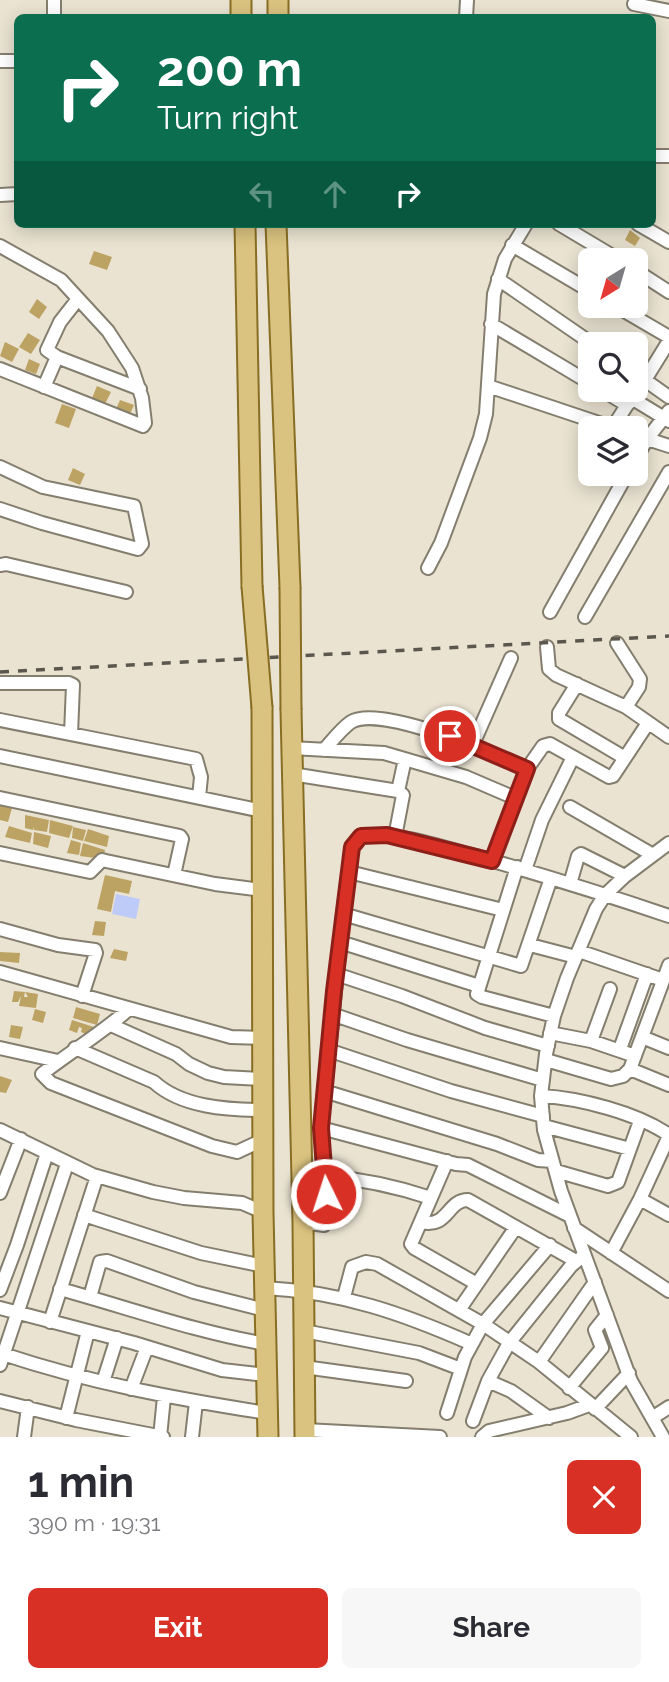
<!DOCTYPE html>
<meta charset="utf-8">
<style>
:root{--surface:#fff;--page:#f7f7f7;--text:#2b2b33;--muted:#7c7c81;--accent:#d93025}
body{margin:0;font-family:Raleway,sans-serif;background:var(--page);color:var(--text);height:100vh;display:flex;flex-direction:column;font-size:26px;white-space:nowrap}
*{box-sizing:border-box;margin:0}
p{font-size:23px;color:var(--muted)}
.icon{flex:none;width:38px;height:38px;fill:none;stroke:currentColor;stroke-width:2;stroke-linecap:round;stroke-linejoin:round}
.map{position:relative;height:1437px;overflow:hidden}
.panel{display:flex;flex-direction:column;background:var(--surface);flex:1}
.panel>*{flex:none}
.hud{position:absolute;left:14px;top:14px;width:642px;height:214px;border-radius:10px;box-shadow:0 4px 18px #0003;background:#0b6e4f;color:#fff;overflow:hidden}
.needle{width:46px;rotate:217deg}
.fabs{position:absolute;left:578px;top:248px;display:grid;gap:14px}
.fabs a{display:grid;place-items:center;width:70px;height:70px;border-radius:10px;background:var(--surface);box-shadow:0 4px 18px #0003;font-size:35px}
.pin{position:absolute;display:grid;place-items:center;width:60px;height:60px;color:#fff;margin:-30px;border:4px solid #fff;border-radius:50%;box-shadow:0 2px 7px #0007}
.me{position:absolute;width:77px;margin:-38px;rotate:356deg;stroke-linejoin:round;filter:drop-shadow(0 0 5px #0008)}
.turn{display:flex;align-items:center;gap:24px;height:147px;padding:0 28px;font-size:32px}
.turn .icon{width:91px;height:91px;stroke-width:2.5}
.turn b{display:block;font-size:49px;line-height:60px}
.lanes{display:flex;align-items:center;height:66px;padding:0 28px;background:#0003;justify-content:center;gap:35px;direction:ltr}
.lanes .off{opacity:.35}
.round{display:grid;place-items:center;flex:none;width:74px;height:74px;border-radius:10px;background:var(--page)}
.headline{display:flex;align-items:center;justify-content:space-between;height:119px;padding:0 28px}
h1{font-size:42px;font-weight:700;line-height:52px}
.primary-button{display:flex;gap:14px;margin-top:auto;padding:14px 28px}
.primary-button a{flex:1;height:80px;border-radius:10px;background:var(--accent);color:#fff;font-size:28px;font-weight:700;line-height:80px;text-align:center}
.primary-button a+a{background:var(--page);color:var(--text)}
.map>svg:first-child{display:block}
.green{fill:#becaf7}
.building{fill:#bda363}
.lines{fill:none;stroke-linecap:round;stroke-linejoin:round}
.street-casing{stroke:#847e6f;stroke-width:16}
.primary-casing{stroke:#886e23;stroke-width:23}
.street{stroke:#fff;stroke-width:12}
.primary{stroke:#dac380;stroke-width:19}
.rail{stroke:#5b574e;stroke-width:3.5;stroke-dasharray:9 9;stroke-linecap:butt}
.primary-bridge-casing{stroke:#886e23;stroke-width:23;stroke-linecap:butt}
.primary-bridge{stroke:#dac380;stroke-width:19}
.route-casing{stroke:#8d1f18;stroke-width:18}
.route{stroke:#d93025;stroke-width:12}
</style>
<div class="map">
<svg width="669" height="1437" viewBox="0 0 669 1437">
<rect width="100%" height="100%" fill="#eae3d2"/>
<path class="green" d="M 116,894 L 140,899 L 136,919 L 112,914 Z"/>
<path class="building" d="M 630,230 L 640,238 L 635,246 L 625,240 Z
M 94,251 L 112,257 L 107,270 L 89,264 Z
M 37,299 L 47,307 L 39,319 L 29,312 Z
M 28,333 L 40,340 L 31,354 L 19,347 Z
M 5,342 L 19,349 L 12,362 L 0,356 Z
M 29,359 L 40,364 L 36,374 L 25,370 Z
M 97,386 L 111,392 L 105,404 L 92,398 Z
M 120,400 L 134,405 L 130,414 L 116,409 Z
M 62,404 L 76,409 L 69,428 L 55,423 Z
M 73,468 L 85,474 L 80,485 L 68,480 Z
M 0,805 L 12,808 L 8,822 L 0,820 Z
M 25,815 L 49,820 L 47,832 L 34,830 L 34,827 L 33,830 L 25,828 Z
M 50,820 L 73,826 L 69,838 L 49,833 Z
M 9,826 L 32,833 L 30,843 L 5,837 Z
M 73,827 L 86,830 L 83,841 L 72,838 Z
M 88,829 L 109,836 L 107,847 L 84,841 Z
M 34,832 L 51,836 L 48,848 L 33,844 Z
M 71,840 L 81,843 L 79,855 L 67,853 Z
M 83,843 L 105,850 L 103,859 L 80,856 Z
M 105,875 L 132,881 L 129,894 L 115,891 L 111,912 L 97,909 Z
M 95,921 L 106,922 L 104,936 L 92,935 Z
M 114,949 L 128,952 L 126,961 L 110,958 Z
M 0,952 L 20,953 L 19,963 L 0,961 Z
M 14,991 L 25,992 L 24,997 L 28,997 L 25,992 L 38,994 L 36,1008 L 19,1006 L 21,996 L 18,1002 L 12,1002 Z
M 76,1007 L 100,1014 L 97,1025 L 73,1018 Z
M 35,1009 L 46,1012 L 43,1023 L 32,1020 Z
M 72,1020 L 94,1027 L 91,1036 L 81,1032 L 82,1028 L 79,1027 L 77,1033 L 69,1030 Z
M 11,1025 L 23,1027 L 20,1039 L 9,1037 Z
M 0,1076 L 12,1080 L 6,1093 L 0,1092 Z"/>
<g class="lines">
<defs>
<path id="street" d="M 54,0 L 54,18
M 634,4 L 669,11
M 466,18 L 467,0
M 0,61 L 18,61
M 653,156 L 669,156
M 0,195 L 18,194
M 559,224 L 621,261
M 638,224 L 669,242
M 512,245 L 590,291
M 0,246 L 61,280 L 108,331 L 132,368 L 142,398 L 145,423 L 143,426 L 0,369
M 635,270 L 669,292
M 498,279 L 594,345
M 78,299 L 60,322 L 47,350 L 57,357 L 140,389
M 616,306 L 669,337
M 491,324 L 590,383
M 635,373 L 669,397
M 488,386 L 617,429
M 44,387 L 57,357
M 602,390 L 627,405 L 633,399 L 669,421
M 633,399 L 669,341
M 613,427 L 627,405
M 635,435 L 669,446
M 635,460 L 647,439 L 669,411
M 0,467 L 43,487 L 134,506 L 142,544 L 138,549 L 42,523 L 0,509
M 0,565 L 6,564 L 126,592
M 428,568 L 441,543 L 480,438 L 486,414 L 494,294 L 505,259 L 526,224
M 550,612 L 627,474
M 585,617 L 669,472
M 617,643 L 640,679 L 639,687 L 626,707
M 547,647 L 549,669 L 556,675 L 626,707 L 669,737
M 0,683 L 69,683 L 73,685 L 71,734
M 577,684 L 559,713 L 559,719 L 625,758
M 0,720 L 196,759 L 201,777 L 199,797
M 473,744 L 511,658
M 291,748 L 384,753 L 466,777 L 515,798
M 324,750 C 332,741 341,729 351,722 C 381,704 496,755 527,769
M 0,756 L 262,811
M 292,774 L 398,791
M 0,798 L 180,836 L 182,839 L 174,875
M 570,807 L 653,855
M 395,837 L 403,795 L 398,791 L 405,759
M 0,853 L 90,872 L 102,860 L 106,861 L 215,884 L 262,890
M 492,861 L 527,769 L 543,746 L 550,744 L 609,777 L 613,776 L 648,723
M 517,867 L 477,994 L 482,997 L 554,1016
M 525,870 L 542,820 L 573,757
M 349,872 L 503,910
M 570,884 L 578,856 L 581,854 L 625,876
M 343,914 L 521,966 L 551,878
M 0,929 L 58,945 L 95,950 L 96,953 L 82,996
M 340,942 L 479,986
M 530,945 L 576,957
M 579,951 L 663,980
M 0,972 L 231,1037 L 262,1038
M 336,974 L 402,996 L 485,1028 L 548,1046
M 129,1009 C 102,1033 70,1052 42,1074 L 51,1083 L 212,1146 L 237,1152 L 263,1140
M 332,1014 L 407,1040 L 543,1080
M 111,1025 L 176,1054 L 189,1064 L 208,1073 L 224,1077 L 263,1079
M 550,1033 L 591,1041 L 635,1056
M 642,1037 L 669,1048
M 591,1041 L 610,989
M 0,1048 L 58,1061
M 75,1048 L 154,1082 C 181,1107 227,1110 263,1110
M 620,1049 L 647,974
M 328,1050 L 451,1091 L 543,1116
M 546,1060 L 611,1079 L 623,1076 L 630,1069 L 669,965
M 630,1069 L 669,1085
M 324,1091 L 497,1144 L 538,1160 L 552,1161
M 541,1096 C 580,1098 637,1113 669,1135
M 544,1126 L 630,1149
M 321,1128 L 456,1164 L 468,1165 L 570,1216
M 0,1130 L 93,1175 L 153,1192 L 184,1198 L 242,1203 L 263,1212
M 447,1161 L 411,1244 L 414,1248 L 477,1284
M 556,1171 L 608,1186 L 618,1182 L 640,1121
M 324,1176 C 362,1179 395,1186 431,1198
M 0,1193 L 21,1139
M 640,1199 L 669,1215
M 84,1215 L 201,1253 L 264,1266
M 303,1222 L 324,1225 L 327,1220 L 321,1128 L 343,914 L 352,847 L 361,836 C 398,832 438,846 472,855 C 539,874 604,894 669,916
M 421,1222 C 448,1229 447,1200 468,1200 L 576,1261
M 574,1228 L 669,1291
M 611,1253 L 640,1199 L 669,1136
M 265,1288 C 341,1292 402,1313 472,1344
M 60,1289 C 129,1308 196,1332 266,1344
M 0,1290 L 17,1245 L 47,1153
M 90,1297 L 100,1262 L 107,1261 L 194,1292 L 265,1310
M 344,1297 L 352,1267 L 366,1262 L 377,1264 L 483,1324 L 539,1362 L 631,1437
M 0,1308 L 134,1343 L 222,1370 L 266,1375
M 459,1310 L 516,1227
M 50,1322 L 97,1176
M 304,1331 L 419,1353 L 461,1369
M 3,1354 C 90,1383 177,1399 267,1413
M 539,1362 L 595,1282
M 0,1365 L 67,1164
M 304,1367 L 406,1381
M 488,1381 L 511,1391 L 549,1418
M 103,1382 L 117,1338
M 569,1388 L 602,1348 L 595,1330 L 607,1315
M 131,1389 L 147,1347
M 0,1401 L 76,1420 L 163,1437
M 595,1409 L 629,1373
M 447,1413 L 465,1357 L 483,1324 L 550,1245
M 66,1418 L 88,1331
M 652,1418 L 669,1407
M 473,1421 L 488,1381 L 509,1343 L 571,1266 L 584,1255
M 305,1430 L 440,1437
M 24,1437 L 28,1407
M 160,1437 L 164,1397
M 192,1437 L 196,1402
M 482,1437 L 489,1431 L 567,1413 L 589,1405
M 663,1437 L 631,1381 L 561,1191 L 544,1130 L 541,1096 L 546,1054 L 554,1016 L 567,978 L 596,909 L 605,895 L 625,876 L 669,843"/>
<path id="primary" d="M 241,0 L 241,18
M 278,0 L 278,18
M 245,224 L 252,586
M 276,224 L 290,587
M 262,708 L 263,1212 L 268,1437
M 291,710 L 303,1222 L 305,1437"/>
</defs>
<use href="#street" class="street-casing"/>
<use href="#primary" class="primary-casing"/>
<use href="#street" class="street"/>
<use href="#primary" class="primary"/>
<path class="rail" d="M 0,672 L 669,636"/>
<defs>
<path id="primary-bridge" d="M 252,586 L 262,708
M 290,587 L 291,710"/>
</defs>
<use href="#primary-bridge" class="primary-bridge-casing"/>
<use href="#primary-bridge" class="primary-bridge"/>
</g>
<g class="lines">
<defs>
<path id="route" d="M 326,1194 L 321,1128 L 334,991 L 352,847 L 361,836 L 387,835 L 492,861 L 527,769 L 450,736"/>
</defs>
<use href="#route" class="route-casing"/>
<use href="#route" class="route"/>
</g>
</svg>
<div class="fabs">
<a><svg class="needle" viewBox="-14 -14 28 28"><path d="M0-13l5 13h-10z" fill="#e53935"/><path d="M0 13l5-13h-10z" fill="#7c7c81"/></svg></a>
<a><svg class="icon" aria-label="search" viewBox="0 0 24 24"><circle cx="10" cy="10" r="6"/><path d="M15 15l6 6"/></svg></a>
<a><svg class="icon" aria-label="layers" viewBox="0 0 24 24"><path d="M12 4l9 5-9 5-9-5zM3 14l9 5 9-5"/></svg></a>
</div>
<div class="pin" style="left:450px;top:736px;background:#d93025"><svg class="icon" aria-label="arrive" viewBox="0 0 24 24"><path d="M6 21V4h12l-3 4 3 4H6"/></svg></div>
<svg class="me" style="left:326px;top:1194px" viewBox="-20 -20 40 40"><circle r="17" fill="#d93025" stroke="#fff" stroke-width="3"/><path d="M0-11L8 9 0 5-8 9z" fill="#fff"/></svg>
<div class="hud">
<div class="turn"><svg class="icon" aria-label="right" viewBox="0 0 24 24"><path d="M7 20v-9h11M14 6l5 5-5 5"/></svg><div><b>200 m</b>Turn right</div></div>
<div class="lanes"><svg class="icon off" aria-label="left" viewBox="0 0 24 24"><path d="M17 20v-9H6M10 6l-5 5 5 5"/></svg><svg class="icon off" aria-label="ahead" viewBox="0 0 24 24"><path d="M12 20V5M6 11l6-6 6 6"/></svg><svg class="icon" aria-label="right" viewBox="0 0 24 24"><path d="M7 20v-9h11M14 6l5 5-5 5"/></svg></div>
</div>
</div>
<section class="panel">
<div class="headline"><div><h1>1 min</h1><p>390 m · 19:31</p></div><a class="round" style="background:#d93025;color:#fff"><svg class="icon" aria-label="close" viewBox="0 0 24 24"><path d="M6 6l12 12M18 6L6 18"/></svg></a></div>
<div class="primary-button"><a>Exit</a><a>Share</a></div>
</section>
